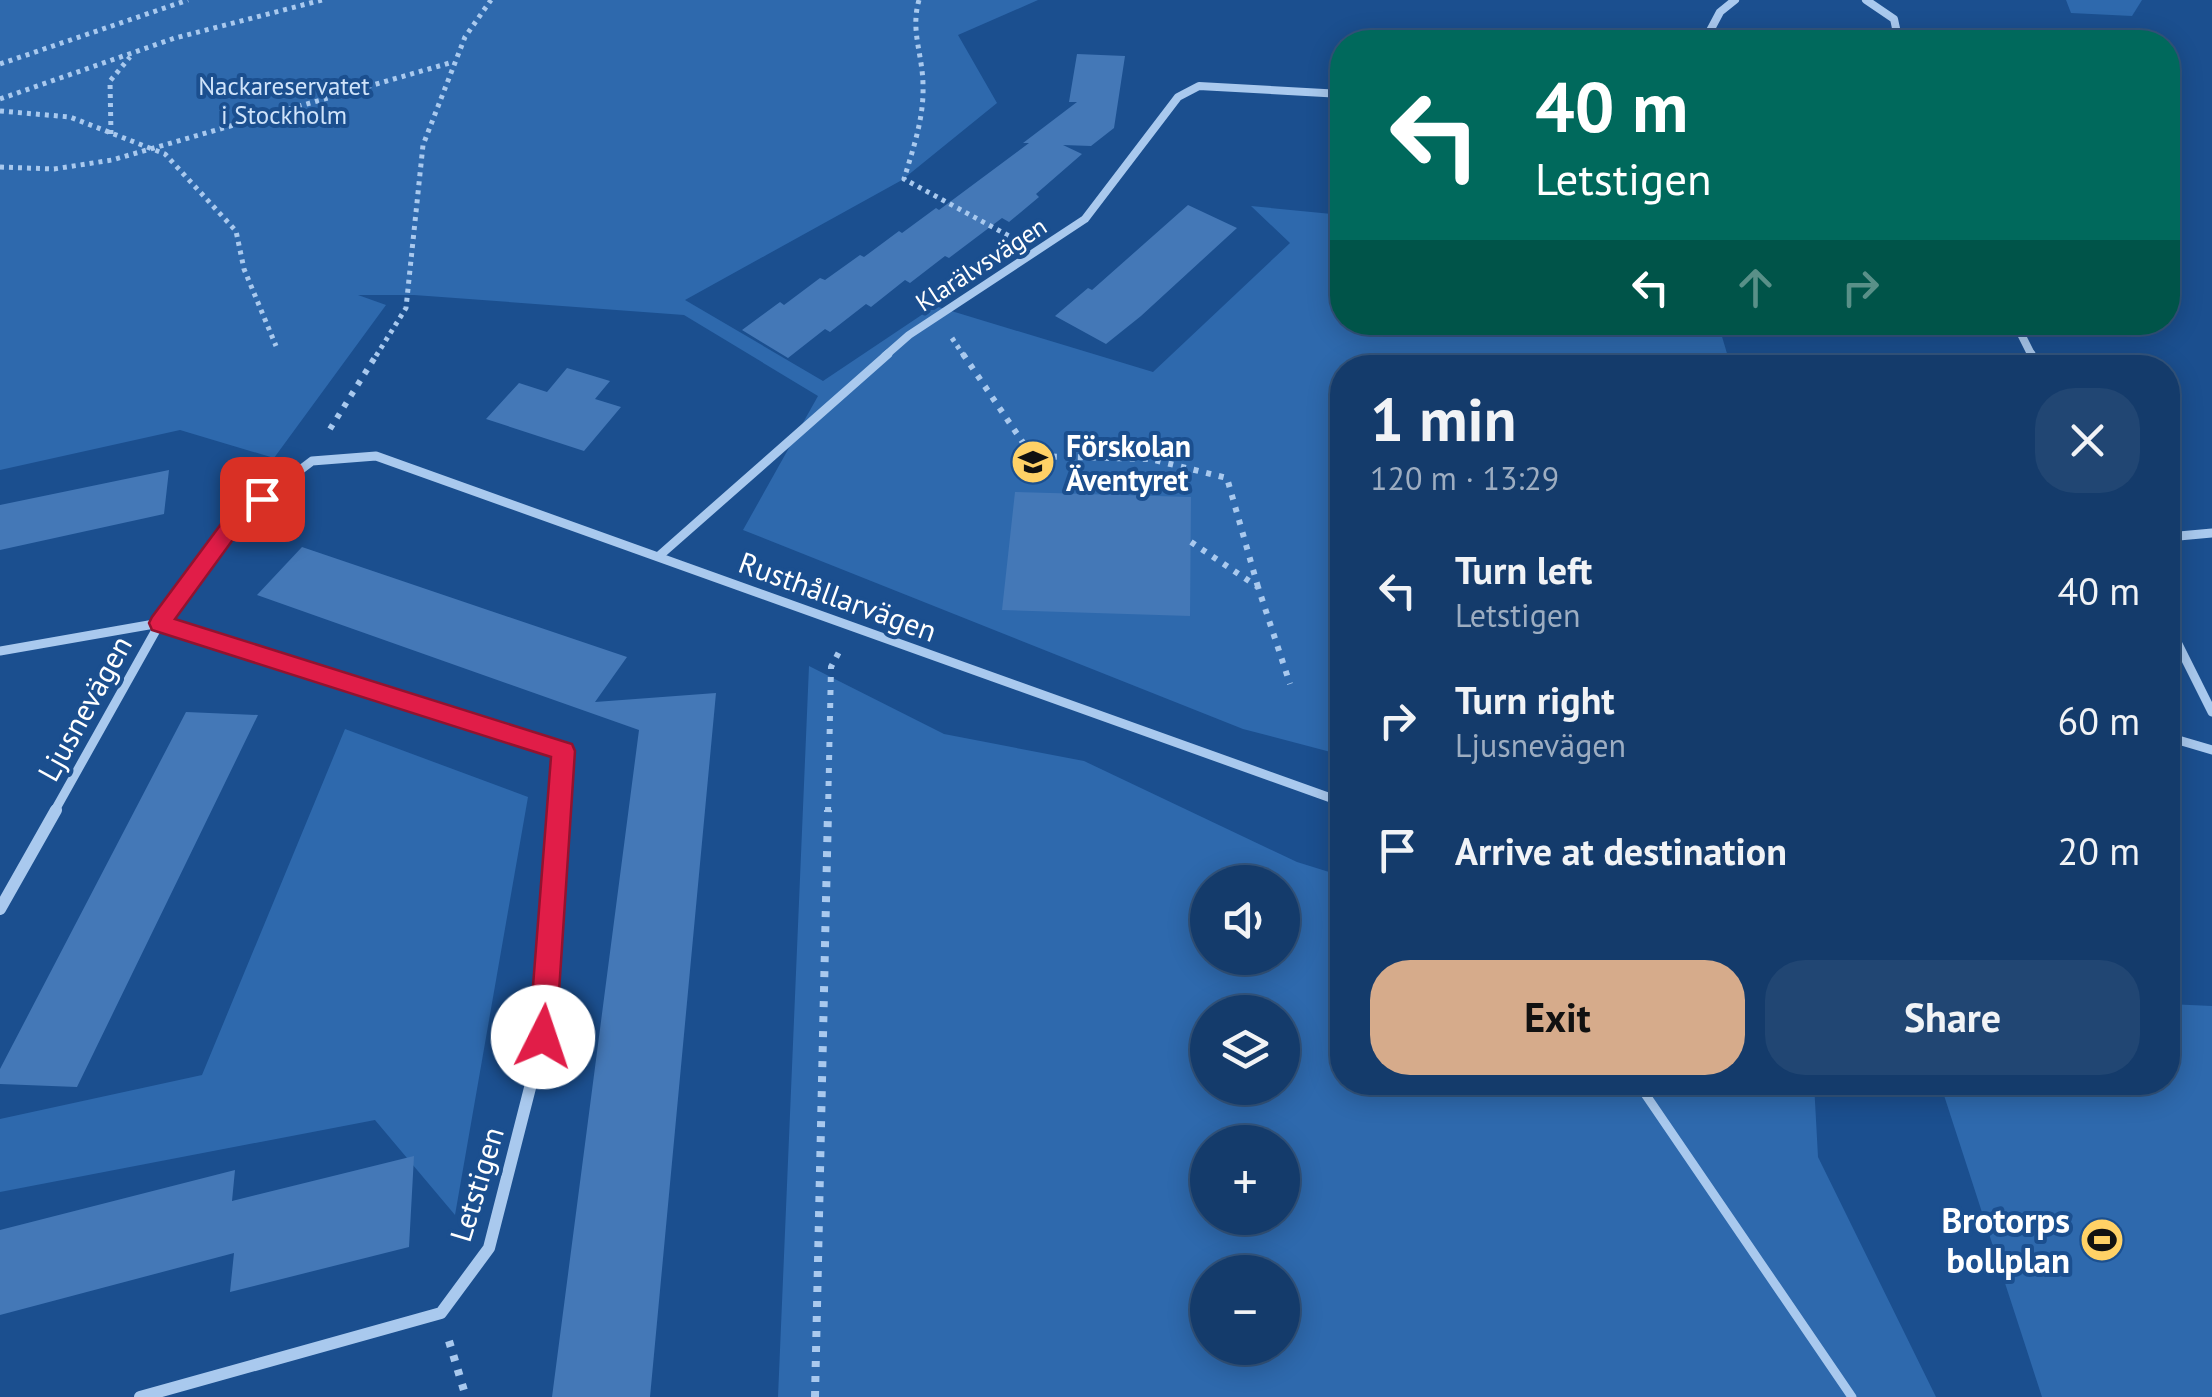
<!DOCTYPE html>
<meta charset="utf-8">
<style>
:root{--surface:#143b6b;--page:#214673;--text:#f1f3f6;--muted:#9dadc1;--line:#33557e;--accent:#d6ab8b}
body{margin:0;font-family:"PT Sans",sans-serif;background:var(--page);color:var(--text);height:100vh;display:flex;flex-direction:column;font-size:38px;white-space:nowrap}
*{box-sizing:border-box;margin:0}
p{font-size:32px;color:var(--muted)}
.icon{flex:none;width:55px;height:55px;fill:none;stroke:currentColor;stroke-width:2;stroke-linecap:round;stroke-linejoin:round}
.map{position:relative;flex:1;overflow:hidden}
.drawer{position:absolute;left:1330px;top:355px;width:850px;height:740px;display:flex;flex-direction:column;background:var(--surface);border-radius:40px;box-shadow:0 5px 25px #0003,0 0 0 2px var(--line)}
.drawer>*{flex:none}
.banner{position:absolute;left:1330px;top:30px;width:850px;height:305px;border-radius:40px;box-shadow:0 5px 25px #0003,0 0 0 2px var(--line);background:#00695c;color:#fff;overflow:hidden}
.buttons{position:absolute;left:1190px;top:865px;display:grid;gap:20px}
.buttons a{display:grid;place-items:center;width:110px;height:110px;border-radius:50%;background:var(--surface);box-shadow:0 5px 25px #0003,0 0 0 2px var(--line);font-size:50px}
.pin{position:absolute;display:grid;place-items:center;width:85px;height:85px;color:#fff;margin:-42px;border-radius:20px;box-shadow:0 5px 15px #0006}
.me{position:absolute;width:110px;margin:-55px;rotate:4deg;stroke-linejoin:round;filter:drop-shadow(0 0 8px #0008)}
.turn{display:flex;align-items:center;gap:35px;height:210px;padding:0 40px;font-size:45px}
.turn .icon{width:130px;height:130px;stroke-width:2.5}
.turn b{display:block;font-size:70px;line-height:85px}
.lanes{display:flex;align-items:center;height:95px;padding:0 40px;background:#0003;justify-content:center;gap:50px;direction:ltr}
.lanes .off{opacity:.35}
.round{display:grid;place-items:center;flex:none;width:105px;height:105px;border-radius:40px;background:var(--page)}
.summary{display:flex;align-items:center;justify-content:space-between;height:170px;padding:0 40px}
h1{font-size:60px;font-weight:700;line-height:75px}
.primary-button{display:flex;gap:20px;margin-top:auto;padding:20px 40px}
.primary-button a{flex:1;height:115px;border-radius:40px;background:var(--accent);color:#111;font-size:40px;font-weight:700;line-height:115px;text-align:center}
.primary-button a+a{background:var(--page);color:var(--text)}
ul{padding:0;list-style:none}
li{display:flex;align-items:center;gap:30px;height:130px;padding:0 40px}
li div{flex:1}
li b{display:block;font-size:38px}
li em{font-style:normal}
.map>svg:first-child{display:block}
.green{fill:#2e69ad;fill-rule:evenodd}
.building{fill:#4478b7}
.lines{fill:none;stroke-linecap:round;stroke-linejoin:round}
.path-far2{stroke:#a9c9ee;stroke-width:5;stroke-dasharray:4 5;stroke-linecap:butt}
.path-far1{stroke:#a9c9ee;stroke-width:6;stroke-dasharray:5 8;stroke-linecap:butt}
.path{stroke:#a9c9ee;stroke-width:8;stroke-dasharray:6 9;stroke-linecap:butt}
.service{stroke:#a9c9ee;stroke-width:9}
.minor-far2{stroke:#a9c9ee;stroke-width:8}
.minor-far1{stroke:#a9c9ee;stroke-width:9}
.minor{stroke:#a9c9ee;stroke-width:12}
.route{fill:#e11d48;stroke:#92132f;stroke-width:2.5}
.labels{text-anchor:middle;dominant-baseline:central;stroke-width:8;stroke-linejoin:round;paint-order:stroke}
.far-park-label{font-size:25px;fill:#cfe3fa;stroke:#1b4f8f}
.far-street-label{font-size:25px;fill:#fff;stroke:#1b4f8f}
.poi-label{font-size:30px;font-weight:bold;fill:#fff;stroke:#1b4f8f;text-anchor:start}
.street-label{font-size:30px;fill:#fff;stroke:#1b4f8f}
.near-poi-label{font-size:35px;font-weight:bold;fill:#fff;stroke:#1b4f8f;text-anchor:end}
</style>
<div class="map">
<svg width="2212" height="1397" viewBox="0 0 2212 1397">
<rect width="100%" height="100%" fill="#1b4f8f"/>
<path class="green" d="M 0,0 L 1038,0 L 958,35 L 997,103 L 902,180 L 685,300 L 823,381 L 935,306 L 1153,372 L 1290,243 L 1251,206 L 1342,215 L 1342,322 L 1718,323 L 1731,367 L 1342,368 L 1342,755 L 1243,729 L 743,530 L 818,396 L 684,315 L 414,295 L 358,295 L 386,305 L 274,458 L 180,430 L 0,470 Z
M 2066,0 L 2142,0 L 2132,16 L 2071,13 Z
M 809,666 L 944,734 L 1084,761 L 1297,862 L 1342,876 L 1342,1082 L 1814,1083 L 1818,1157 L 1936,1397 L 778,1397 ZM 1208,882 L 1282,882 L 1282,958 L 1208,958 ZM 1208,1012 L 1282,1012 L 1282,1088 L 1208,1088 ZM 1208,1142 L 1282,1142 L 1282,1218 L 1208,1218 ZM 1208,1272 L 1282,1272 L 1282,1348 L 1208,1348 Z
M 345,729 L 528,797 L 455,1215 L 375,1120 L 0,1192 L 0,1119 L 202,1075 Z
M 2168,1004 L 2212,1006 L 2212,1397 L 2042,1397 L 1940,1083 L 2168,1082 Z"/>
<path class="building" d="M 1077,54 L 1125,56 L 1114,128 L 1091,146 L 1063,145 L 1082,154 L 1036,194 L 1039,197 L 1009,222 L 1002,218 L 949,258 L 945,256 L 910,283 L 905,280 L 871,307 L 866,304 L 830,332 L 825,329 L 788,358 L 742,330 L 780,302 L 784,305 L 820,278 L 825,280 L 860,255 L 864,257 L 899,231 L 902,233 L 936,208 L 939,210 L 1029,143 L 1023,143 L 1077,102 L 1069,102 Z
M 1188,205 L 1237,228 L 1141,316 L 1106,344 L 1055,316 L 1088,288 L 1092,290 Z
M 567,368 L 610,381 L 595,399 L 621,407 L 584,451 L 486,419 L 519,383 L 547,392 Z
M 169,470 L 164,514 L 0,550 L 0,505 Z
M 1015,492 L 1191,497 L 1190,616 L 1002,610 Z
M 302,547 L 627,657 L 595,702 L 716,693 L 650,1397 L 552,1397 L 639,730 L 257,595 Z
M 186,712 L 258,715 L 77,1087 L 0,1084 L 0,1069 Z
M 414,1156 L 409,1247 L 230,1292 L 234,1253 L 0,1315 L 0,1230 L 235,1170 L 232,1201 Z"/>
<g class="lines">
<path class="path-far2" d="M 919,0 C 910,31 923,55 923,86 C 924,118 913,149 904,179 L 1009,236
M 0,64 L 188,0
M 0,99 L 175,38 L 322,0
M 0,111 L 70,117 L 165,154 L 236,231 L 244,269 L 276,346
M 111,134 L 110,81 L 130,57
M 0,167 L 54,169 L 112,160 L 453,62
M 952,338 L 964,356
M 376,356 L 406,308 L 423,145 L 465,37 L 491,0"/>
<path class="path-far1" d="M 963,354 L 1032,456 L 1150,459 L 1227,478 L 1258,587
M 330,429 L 377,354
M 1191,542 L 1258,587 L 1290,684
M 828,812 L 831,667 L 839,652"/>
<path class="path" d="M 449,1341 L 466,1397
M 815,1397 L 828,810"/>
<path class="service" d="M 1637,1082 L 1852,1397"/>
<path class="minor-far2" d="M 1866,0 L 1894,19 L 1899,42
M 1704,42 L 1720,12 L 1735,0
M 2168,168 L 2172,172
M 2015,322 L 2032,356
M 885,356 L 909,335 L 1085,219 L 1178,97 L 1199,86 L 1342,94"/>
<path class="minor-far1" d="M 2031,354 L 2038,368
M 2168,537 L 2212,533
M 659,556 L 888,354
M 2168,624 L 2212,712
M 0,651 L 160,623 L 563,751 L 559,812
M 2168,737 L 2212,750
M 54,812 L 160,623 L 237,518 L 312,461 L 376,456 L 1342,802"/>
<path class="minor" d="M 0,909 L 56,810
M 140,1397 L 441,1313 L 489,1248 L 543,1037 L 559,810"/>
</g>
<path class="route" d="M 262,491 L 269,493 L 269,504 L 245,523 L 175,619 L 572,744 L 575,751 L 556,1037 L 552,1046 L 543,1050 L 533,1046 L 529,1037 L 551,757 L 152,630 L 149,623 L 152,617 L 230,512 Z"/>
<defs>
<symbol id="school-disc" viewBox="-11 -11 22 22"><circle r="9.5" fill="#ffd166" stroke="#1b4f8f"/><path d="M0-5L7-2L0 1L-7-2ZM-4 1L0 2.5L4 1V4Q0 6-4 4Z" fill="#111"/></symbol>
<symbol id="stadium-disc" viewBox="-11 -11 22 22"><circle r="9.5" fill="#ffd166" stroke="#1b4f8f"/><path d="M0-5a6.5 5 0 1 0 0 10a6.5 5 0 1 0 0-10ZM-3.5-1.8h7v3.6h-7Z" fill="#111"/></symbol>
</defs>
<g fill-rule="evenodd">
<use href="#school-disc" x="1008" y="437" width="50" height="50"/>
<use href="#stadium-disc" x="2077" y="1215" width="50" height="50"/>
</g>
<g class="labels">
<g class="far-park-label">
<text x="284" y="86">Nackareservatet<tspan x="284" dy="29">i Stockholm</tspan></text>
</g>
<g class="far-street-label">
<text transform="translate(981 264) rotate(-33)">Klarälvsvägen</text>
</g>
<g class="poi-label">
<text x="1066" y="445">Förskolan<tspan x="1066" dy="34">Äventyret</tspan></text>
</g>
<g class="street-label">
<text transform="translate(838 596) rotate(20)">Rusthållarvägen</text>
<text transform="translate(84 708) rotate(-61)">Ljusnevägen</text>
<text transform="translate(476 1184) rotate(-73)">Letstigen</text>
</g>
<g class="near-poi-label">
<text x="2070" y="1220">Brotorps<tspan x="2070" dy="40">bollplan</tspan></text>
</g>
</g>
</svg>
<div class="buttons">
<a><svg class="icon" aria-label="sound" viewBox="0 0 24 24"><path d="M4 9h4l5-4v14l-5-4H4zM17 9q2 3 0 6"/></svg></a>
<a><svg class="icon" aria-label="layers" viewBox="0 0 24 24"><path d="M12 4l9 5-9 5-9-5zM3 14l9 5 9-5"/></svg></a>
<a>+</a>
<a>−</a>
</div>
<div class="pin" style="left:262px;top:499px;background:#d93025"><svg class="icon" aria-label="arrive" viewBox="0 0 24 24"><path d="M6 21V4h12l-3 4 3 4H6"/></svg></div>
<svg class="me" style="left:543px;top:1037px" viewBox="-20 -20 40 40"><circle r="19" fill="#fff"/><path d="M0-13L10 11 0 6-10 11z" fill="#e11d48"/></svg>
<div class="banner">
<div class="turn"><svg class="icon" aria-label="left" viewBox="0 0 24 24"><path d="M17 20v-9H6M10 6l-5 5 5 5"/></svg><div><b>40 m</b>Letstigen</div></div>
<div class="lanes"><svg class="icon" aria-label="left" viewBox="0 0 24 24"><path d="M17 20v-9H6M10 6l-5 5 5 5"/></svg><svg class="icon off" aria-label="ahead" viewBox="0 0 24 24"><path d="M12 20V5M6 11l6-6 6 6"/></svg><svg class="icon off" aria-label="right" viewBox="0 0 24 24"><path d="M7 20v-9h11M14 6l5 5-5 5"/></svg></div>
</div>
<section class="drawer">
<div class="summary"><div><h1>1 min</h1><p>120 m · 13:29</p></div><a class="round"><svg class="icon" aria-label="close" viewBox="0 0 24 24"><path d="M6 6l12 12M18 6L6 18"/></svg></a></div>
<ul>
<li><svg class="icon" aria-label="left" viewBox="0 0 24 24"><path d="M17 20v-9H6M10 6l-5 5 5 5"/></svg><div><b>Turn left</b><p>Letstigen</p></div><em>40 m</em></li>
<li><svg class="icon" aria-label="right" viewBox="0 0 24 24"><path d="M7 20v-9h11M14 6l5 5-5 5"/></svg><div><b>Turn right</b><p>Ljusnevägen</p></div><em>60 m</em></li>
<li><svg class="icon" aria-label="arrive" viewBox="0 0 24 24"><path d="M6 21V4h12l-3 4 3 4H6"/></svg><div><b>Arrive at destination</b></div><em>20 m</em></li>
</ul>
<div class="primary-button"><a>Exit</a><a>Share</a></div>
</section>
</div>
